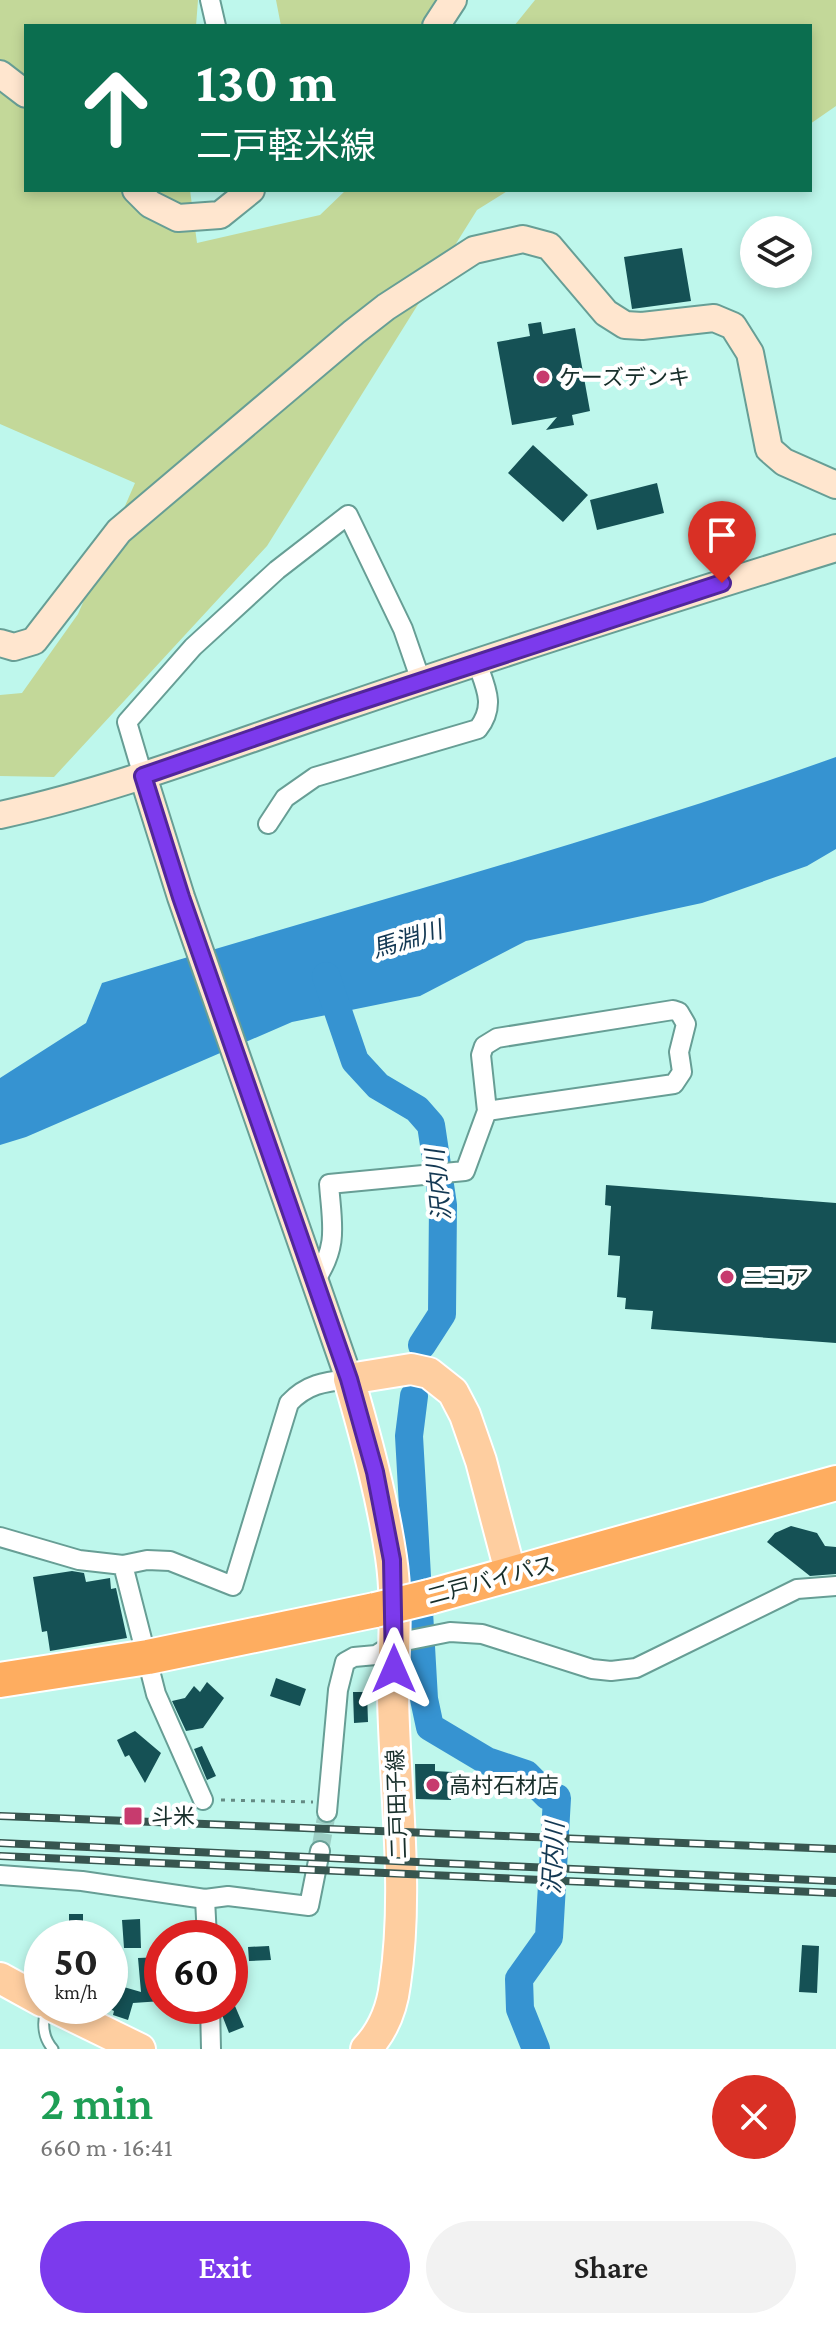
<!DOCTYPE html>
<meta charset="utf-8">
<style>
:root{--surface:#fff;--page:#f2f2f2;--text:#222;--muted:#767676;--accent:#7c3aed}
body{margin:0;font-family:"Crimson Pro","Noto Sans JP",serif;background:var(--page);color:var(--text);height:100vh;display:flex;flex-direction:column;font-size:30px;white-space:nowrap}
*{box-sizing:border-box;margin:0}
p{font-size:26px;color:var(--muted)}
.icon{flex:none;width:44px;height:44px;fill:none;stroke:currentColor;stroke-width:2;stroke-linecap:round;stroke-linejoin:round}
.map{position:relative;height:2049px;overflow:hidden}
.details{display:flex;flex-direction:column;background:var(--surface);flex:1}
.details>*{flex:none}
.top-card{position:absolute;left:24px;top:24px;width:788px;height:168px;border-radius:0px;box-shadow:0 4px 12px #0003;background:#0b6e4f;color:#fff;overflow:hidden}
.fabs{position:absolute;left:740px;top:216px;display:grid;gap:16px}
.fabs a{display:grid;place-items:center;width:72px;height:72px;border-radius:50%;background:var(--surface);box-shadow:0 4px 12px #0003;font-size:40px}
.speed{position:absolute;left:24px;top:1920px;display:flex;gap:16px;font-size:40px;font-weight:700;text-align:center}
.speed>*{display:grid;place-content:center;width:104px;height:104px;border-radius:50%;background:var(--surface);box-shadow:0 4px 12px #0003;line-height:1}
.speed small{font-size:20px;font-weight:400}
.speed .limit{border:12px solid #d22;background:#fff;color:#111}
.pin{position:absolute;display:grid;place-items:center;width:68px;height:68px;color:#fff;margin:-82px -34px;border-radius:50% 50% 50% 0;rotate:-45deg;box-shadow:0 0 8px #0007}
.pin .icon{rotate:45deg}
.me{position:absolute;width:88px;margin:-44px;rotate:0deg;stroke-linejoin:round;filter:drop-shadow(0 0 6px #0008)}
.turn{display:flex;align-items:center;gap:28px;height:168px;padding:0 40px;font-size:36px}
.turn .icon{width:104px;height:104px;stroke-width:2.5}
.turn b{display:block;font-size:56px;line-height:68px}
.round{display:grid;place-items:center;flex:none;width:84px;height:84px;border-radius:42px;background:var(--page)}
.headline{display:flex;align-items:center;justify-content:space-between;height:136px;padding:0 40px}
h1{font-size:48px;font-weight:600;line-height:60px;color:#1e9e55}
.primary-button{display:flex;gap:16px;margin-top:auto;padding:16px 40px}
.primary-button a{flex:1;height:92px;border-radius:48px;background:var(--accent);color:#fff;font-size:32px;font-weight:600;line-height:92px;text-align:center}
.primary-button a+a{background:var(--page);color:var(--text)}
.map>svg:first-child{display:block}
.green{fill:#c3d899}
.water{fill:#3693d1}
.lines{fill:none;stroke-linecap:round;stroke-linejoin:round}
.river{stroke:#3693d1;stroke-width:28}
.building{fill:#155155}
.street-tunnel{stroke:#9dcfc5;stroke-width:18;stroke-dasharray:18 9;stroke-linecap:butt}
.lane-casing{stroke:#679e95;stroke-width:13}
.street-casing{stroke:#679e95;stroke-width:22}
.secondary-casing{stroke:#679e95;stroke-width:30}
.primary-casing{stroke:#fff;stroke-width:34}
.highway-casing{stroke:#fff;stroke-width:38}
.path{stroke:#658b84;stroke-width:3;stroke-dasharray:4 6;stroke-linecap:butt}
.lane{stroke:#fff;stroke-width:9}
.street{stroke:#fff;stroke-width:18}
.secondary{stroke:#ffe6cf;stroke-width:26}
.primary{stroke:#fecea0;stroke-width:30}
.highway{stroke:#fead60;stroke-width:34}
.rail-casing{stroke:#37554f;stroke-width:8}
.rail{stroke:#fff;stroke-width:5;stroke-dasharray:15;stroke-linecap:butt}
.highway-bridge-casing{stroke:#fff;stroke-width:38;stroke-linecap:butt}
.highway-bridge{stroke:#fead60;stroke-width:34}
.route-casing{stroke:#51269a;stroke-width:20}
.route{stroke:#7c3aed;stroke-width:14}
.poi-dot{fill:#c73b6e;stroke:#fff;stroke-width:3}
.labels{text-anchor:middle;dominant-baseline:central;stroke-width:8;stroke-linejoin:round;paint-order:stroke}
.poi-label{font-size:22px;fill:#172e2a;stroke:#fff;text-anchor:start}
.street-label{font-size:22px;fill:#172e2a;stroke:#fff}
.water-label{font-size:24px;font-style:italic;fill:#133853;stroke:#fff}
</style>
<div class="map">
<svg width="836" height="2049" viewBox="0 0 836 2049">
<rect width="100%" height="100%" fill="#bef7ec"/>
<path class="green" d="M 0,0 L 198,0 L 196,26 L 26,26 L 26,190 L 190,190 L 197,243 L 320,215 L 346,190 L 509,190 L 477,210 L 267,546 L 54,777 L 0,776 L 0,695 L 22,693 L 78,614 L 135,483 L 0,424 Z
M 276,0 L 449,0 L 426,26 L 281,26 Z
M 535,0 L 836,0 L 836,106 L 810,124 L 810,26 L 514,26 Z"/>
<path class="water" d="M 836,757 L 836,849 L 807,866 L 702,903 L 526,941 L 420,996 L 292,1022 L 26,1137 L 0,1145 L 0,1078 L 86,1023 L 102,983 C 347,908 595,843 836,757 Z"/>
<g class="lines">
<path class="river" d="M 326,976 L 355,1061 L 378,1086 L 417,1109 L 431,1125 L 443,1205 L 442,1314 L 422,1345
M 414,1396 L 409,1436 L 424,1699 L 430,1727 L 487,1761 L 526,1774 L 548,1796 L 557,1798 L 549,1937 L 519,1979 L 520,2009 L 536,2049"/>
</g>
<path class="building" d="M 682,248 L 691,301 L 632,309 L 624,257 Z
M 541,322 L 543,334 L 575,328 L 590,411 L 572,415 L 574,425 L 546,430 L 557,417 L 512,425 L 497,342 L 530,336 L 528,324 Z
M 533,445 L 588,495 L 563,522 L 508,473 Z
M 657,483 L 664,513 L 597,530 L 590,500 Z
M 606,1185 L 836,1203 L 836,1343 L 651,1329 L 653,1311 L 625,1309 L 626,1298 L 617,1297 L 620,1256 L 608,1255 L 611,1206 L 605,1205 Z
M 791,1526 L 817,1533 L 825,1546 L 836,1547 L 836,1574 L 810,1576 L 767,1542 L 775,1533 Z
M 72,1571 L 84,1573 L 86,1582 L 110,1578 L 111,1589 L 116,1588 L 127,1638 L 50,1651 L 47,1631 L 42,1632 L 33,1577 Z
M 276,1678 L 306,1689 L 300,1706 L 270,1696 Z
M 207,1682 L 224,1698 L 203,1728 L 186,1731 L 172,1701 L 185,1698 L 194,1686 L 200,1692 Z
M 353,1692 L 367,1692 L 368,1722 L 354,1723 Z
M 135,1731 L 161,1753 L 145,1783 L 129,1755 L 125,1757 L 117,1740 Z
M 202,1746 L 216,1776 L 207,1780 L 194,1749 Z
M 415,1764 L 435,1764 L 435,1771 L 452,1772 L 451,1800 L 416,1799 Z
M 69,1914 L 83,1914 L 83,1925 L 90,1925 L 90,1938 L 69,1938 Z
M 140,1919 L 141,1948 L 124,1948 L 122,1920 Z
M 802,1945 L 819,1946 L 817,1993 L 799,1992 Z
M 269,1946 L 271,1960 L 249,1961 L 248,1947 Z
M 162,1957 L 162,2001 L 133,2003 L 128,2020 L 113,2015 L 114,2011 L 110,2009 L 110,1983 L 141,1992 L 138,1958 Z
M 222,2006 L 235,2006 L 244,2027 L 229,2033 L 222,2015 Z"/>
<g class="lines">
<path class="street-tunnel" d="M 320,1851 L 327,1812"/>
<defs>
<path id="lane" d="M 46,2009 C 42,2023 43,2038 53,2049"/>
<path id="street" d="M 210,0 L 216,26
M 143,776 L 127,722 L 193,647 L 277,570 L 348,515 L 403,629 L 421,681
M 268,824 L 285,798 L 315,777 L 478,729 C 496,706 486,688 477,663
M 315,1281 C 339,1245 332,1225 329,1184 L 465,1171 L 487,1111 L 674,1084 L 682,1072 L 679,1052 L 686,1024 L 679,1012 L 673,1010 L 497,1038 L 484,1046 L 481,1055 L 487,1111
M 0,1537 L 79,1560 L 123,1565 L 147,1560 L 170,1561 L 233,1586 L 289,1403 C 307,1384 324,1382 349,1379
M 123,1565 L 156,1694 L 203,1800
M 327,1812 L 338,1690 L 345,1662 L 354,1657 L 376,1655 L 395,1643 L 450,1632 L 482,1634 L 592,1669 L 611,1671 L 636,1668 L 797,1589 L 836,1586
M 0,1875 L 82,1881 L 205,1899 L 228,1896 L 309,1906 L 320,1851
M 205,1899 L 207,1938
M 210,2006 L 211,2049"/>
<path id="secondary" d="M 436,26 L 453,0
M 0,74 L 26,94
M 136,190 L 150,204 L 178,218 L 220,215 L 251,190
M 0,643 L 14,647 L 34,641 L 119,531 L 354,332 L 386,307 L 474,250 L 523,239 L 549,246 L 606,313 L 625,325 L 642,326 L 714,318 L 733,326 L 750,353 L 769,449 L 784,462 L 836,485
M 143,776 L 181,897 L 349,1379
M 0,815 C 115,790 224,747 335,710 C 501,653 668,600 836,548"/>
<path id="primary" d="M 0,1978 L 42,2001
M 52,2006 L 140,2049
M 366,2049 C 383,2031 392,2009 395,1984 C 409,1890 395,1792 393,1697 C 393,1651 398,1603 391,1557 C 382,1497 366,1438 349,1379 L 411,1369 L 429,1373 L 453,1392 L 465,1415 L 481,1461 L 511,1575"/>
<path id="highway" d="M 429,1597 L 836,1483
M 0,1680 L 148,1657 L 375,1610"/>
</defs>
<use href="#lane" class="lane-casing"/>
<use href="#street" class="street-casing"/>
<use href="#secondary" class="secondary-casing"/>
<use href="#primary" class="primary-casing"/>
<use href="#highway" class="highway-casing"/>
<path class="path" d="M 221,1800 L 313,1802"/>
<use href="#lane" class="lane"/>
<use href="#street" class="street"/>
<use href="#secondary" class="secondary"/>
<use href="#primary" class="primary"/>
<use href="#highway" class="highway"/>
<defs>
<path id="rail" d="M 0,1816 L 836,1849
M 0,1843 L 836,1881
M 0,1856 L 836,1893"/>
</defs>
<use href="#rail" class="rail-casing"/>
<use href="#rail" class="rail"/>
<defs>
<path id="highway-bridge" d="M 375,1610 L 429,1597"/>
</defs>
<use href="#highway-bridge" class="highway-bridge-casing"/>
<use href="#highway-bridge" class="highway-bridge"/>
</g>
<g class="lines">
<defs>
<path id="route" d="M 394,1669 L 392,1560 L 375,1472 L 349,1379 L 181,897 L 143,776 L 337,709 L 722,583"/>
</defs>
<use href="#route" class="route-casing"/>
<use href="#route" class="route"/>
</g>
<g class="poi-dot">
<circle cx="543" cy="377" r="8"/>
<circle cx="727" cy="1277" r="8"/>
<circle cx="433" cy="1785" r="8"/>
<rect x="123" y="1806" width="20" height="20" rx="4"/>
</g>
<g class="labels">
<g class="poi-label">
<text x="559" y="377">ケーズデンキ</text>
<text x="743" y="1277">ニコア</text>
<text x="449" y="1785">高村石材店</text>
<text x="151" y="1816">斗米</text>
</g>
<g class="street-label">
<text transform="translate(491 1580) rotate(-15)">二戸バイパス</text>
<text transform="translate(397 1804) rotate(-92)">二戸田子線</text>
</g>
<g class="water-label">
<text transform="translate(407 939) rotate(-17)">馬淵川</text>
<text transform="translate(438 1185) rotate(-96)">沢内川</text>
<text transform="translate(553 1858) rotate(-87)">沢内川</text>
</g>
</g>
</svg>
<div class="fabs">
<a><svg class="icon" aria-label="layers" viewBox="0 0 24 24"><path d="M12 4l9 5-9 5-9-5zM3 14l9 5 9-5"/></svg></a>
</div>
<div class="speed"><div>50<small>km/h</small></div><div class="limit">60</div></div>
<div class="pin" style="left:722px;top:583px;background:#d93025"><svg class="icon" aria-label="arrive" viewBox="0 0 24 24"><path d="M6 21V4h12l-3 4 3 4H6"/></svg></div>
<svg class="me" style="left:394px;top:1669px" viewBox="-20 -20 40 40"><path d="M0-17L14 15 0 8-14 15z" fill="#7c3aed" stroke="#fff" stroke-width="4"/></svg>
<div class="top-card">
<div class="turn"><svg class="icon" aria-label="ahead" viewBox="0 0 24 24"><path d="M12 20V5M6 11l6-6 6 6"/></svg><div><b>130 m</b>二戸軽米線</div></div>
</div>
</div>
<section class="details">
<div class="headline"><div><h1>2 min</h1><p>660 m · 16:41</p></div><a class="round" style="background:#d93025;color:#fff"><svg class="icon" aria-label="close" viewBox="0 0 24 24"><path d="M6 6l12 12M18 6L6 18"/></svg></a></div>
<div class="primary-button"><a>Exit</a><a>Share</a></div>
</section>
